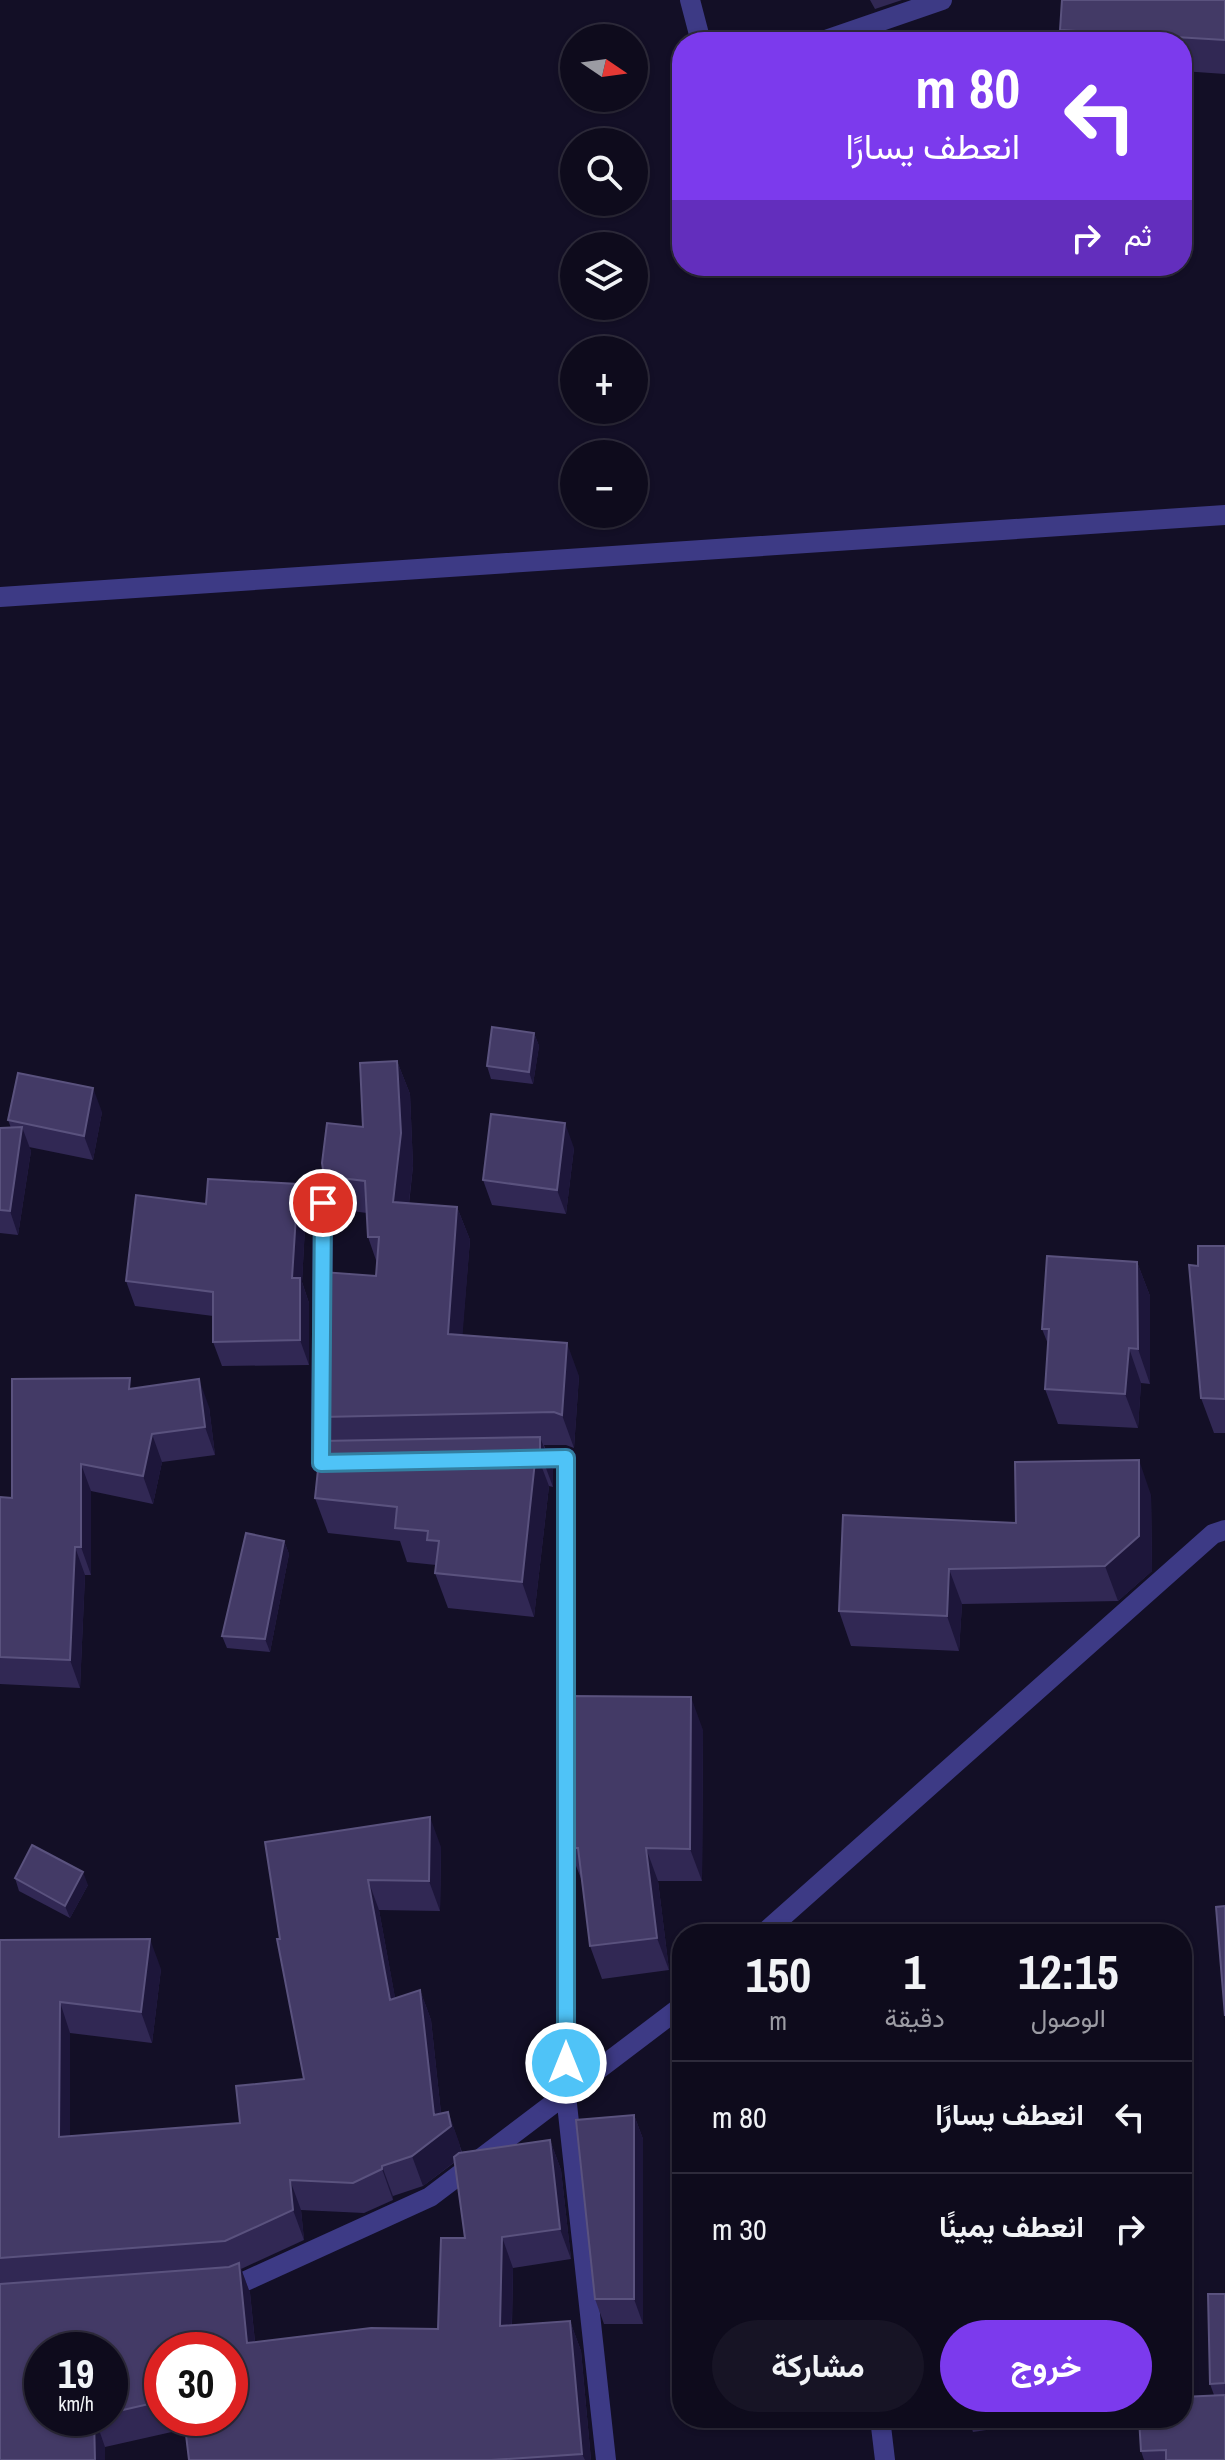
<!DOCTYPE html>
<html lang="ar">
<meta charset="utf-8">
<style>
:root{--surface:#0e0b1c;--page:#171425;--text:#f1f3f6;--muted:#9b9ba3;--line:#2e2b3b;--accent:#7c3aed}
body{margin:0;font-family:"Archivo Narrow",Vazirmatn,sans-serif;background:var(--page);color:var(--text);direction:rtl;height:100vh;display:flex;flex-direction:column;font-size:30px;white-space:nowrap}
*{box-sizing:border-box;margin:0}
p{font-size:26px;color:var(--muted)}
.icon{flex:none;width:44px;height:44px;fill:none;stroke:currentColor;stroke-width:2;stroke-linecap:round;stroke-linejoin:round}
.map{position:relative;flex:1;overflow:hidden;direction:ltr}
.panel{position:absolute;left:672px;top:1924px;width:520px;height:504px;display:flex;flex-direction:column;background:var(--surface);border-radius:32px;box-shadow:0 2px 6px #0004,0 0 0 2px var(--line);direction:rtl}
.panel>*{flex:none}
.guide{position:absolute;left:672px;top:32px;width:520px;height:244px;border-radius:32px;box-shadow:0 2px 6px #0004,0 0 0 2px var(--line);direction:rtl;background:#7c3aed;color:#fff;overflow:hidden}
.needle{width:52px;rotate:103deg}
.controls{position:absolute;left:560px;top:24px;display:grid;gap:16px}
.controls a{display:grid;place-items:center;width:88px;height:88px;border-radius:50%;background:var(--surface);box-shadow:0 2px 6px #0004,0 0 0 2px var(--line);font-size:40px}
.speed{position:absolute;left:24px;top:2332px;display:flex;gap:16px;font-size:40px;font-weight:700;text-align:center}
.speed>*{display:grid;place-content:center;width:104px;height:104px;border-radius:50%;background:var(--surface);box-shadow:0 2px 6px #0004,0 0 0 2px var(--line);line-height:1}
.speed small{font-size:20px;font-weight:400}
.speed .limit{border:12px solid #d22;background:#fff;color:#111}
.pin{position:absolute;display:grid;place-items:center;width:68px;height:68px;color:#fff;margin:-34px;border:4px solid #fff;border-radius:50%;box-shadow:0 2px 8px #0007}
.me{position:absolute;width:88px;margin:-44px;rotate:0deg;stroke-linejoin:round;filter:drop-shadow(0 0 6px #0008)}
.turn{display:flex;align-items:center;gap:28px;height:168px;padding:0 40px;font-size:36px}
.turn .icon{width:104px;height:104px;stroke-width:2.5}
.turn b{display:block;font-size:56px;line-height:68px}
.then{display:flex;align-items:center;height:76px;padding:0 40px;background:#0003;gap:16px;font-size:30px}
.eta{display:flex;justify-content:space-evenly;align-items:center;height:136px;text-align:center}
.eta b{font-size:48px;font-weight:700;line-height:56px}
.action{display:flex;gap:16px;margin-top:auto;padding:16px 40px}
.action a{flex:1;height:92px;border-radius:48px;background:var(--accent);color:#fff;font-size:32px;font-weight:700;line-height:92px;text-align:center}
.action a+a{background:var(--page);color:var(--text)}
ul{padding:0;list-style:none}
li{display:flex;align-items:center;gap:24px;height:112px;padding:0 40px;border-top:2px solid var(--line)}
li div{flex:1}
li b{display:block;font-size:30px}
li em{font-style:normal}
.map>svg:first-child{display:block}
.lines{fill:none;stroke-linecap:round;stroke-linejoin:round}
.minor{stroke:#3d3a85;stroke-width:20}
.wall{fill:#312854;fill-rule:evenodd}
.shaded-wall{fill:#1d163a}
.building{fill:#433a66;stroke:#5a527e;stroke-width:2}
.route-casing{stroke:#337fa1;stroke-width:20}
.route{stroke:#4fc3f7;stroke-width:14}
</style>
<div class="map">
<svg width="1225" height="2460" viewBox="0 0 1225 2460">
<rect width="100%" height="100%" fill="#130f26"/>
<g class="lines">
<path class="minor" d="M 690,0 L 701,42
M 820,42 L 942,0
M 0,597 L 1225,515
M 323,1203 L 321,1463 L 326,1463
M 522,1459 L 566,1458 L 566,2095 L 606,2460
M 763,1934 L 1213,1534 L 1225,1530
M 221,2285 L 239,2284 L 430,2197 L 682,2006
M 880,2418 L 885,2460"/>
</g>
<path class="wall" d="M 870,0 L 902,0 L 875,9 Z
M 1225,0 L 1225,74 L 1182,71 L 1182,42 L 1064,42 L 1060,30 Z
M 534,1033 L 539,1046 L 533,1084 L 491,1079 L 487,1066 Z
M 397,1061 L 410,1094 L 413,1166 L 409,1204 L 457,1207 L 470,1240 L 462,1335 L 579,1376 L 574,1448 L 566,1445 L 544,1445 L 553,1471 L 553,1487 L 549,1486 L 534,1617 L 448,1608 L 435,1573 L 436,1565 L 407,1562 L 400,1541 L 328,1533 L 315,1498 L 331,1441 L 322,1417 L 325,1338 L 323,1331 L 376,1276 L 377,1263 L 368,1237 L 367,1213 L 336,1209 L 324,1176 L 363,1127 Z
M 102,1112 L 93,1160 L 29,1147 L 31,1151 L 18,1235 L 0,1233 L 0,1128 L 11,1128 L 8,1120 Z
M 574,1148 L 566,1214 L 492,1205 L 483,1180 Z
M 206,1204 L 306,1209 L 302,1282 L 309,1303 L 309,1365 L 222,1366 L 213,1342 L 213,1316 L 135,1306 L 126,1281 Z
M 1225,1246 L 1225,1433 L 1214,1433 L 1201,1398 L 1198,1266 Z
M 1137,1262 L 1150,1296 L 1150,1384 L 1141,1383 L 1138,1428 L 1058,1424 L 1045,1389 L 1048,1344 L 1042,1329 Z
M 134,1388 L 209,1407 L 215,1455 L 162,1462 L 153,1504 L 91,1491 L 91,1575 L 85,1575 L 80,1688 L 0,1684 L 0,1497 L 12,1498 Z
M 1151,1495 L 1152,1571 L 1118,1601 L 962,1604 L 959,1651 L 851,1646 L 839,1611 L 1016,1523 Z
M 284,1541 L 289,1554 L 270,1652 L 227,1648 L 222,1636 Z
M 703,1730 L 702,1881 L 658,1881 L 669,1970 L 602,1979 L 590,1946 L 582,1881 L 569,1848 Z
M 265,1842 L 441,1847 L 440,1911 L 379,1910 L 395,1998 L 420,1990 L 431,2020 L 441,2113 L 448,2112 L 462,2152 L 550,2140 L 561,2170 L 571,2259 L 513,2268 L 512,2325 L 570,2321 L 581,2351 L 591,2460 L 189,2460 L 185,2429 L 105,2447 L 0,2460 L 0,1940 L 161,1969 L 152,2043 L 70,2033 L 70,2136 L 240,2123 L 304,2079 L 280,1939 ZM 455,2162 L 465,2238 L 438,2329 L 255,2342 L 250,2293 L 241,2269 L 304,2240 L 301,2210 L 364,2213 L 393,2200 L 393,2196 L 423,2186 ZM 110,2350 L 110,2418 L 42,2418 ZM 162,2350 L 230,2418 L 162,2418 Z
M 15,1878 L 88,1885 L 70,1918 L 19,1891 Z
M 634,2115 L 643,2139 L 643,2324 L 604,2324 L 595,2299 Z
M 1225,2294 L 1225,2460 L 1144,2460 L 1141,2451 L 1214,2395 L 1210,2384 Z
M 968,2418 L 1052,2418 L 1053,2420 L 973,2432 Z"/>
<path class="shaded-wall" d="M 534,1033 L 539,1046 L 533,1084 L 529,1072 Z
M 397,1061 L 410,1094 L 413,1166 L 405,1236 L 393,1202 Z
M 93,1088 L 102,1112 L 93,1160 L 84,1136 Z
M 565,1123 L 574,1148 L 566,1214 L 557,1190 Z
M 22,1127 L 31,1151 L 18,1235 L 10,1211 Z
M 298,1184 L 306,1209 L 302,1282 L 309,1303 L 309,1365 L 300,1340 L 292,1278 Z
M 457,1207 L 470,1240 L 460,1367 L 448,1334 Z
M 1137,1262 L 1150,1296 L 1150,1384 L 1138,1349 Z
M 567,1343 L 579,1376 L 574,1448 L 562,1415 Z
M 1129,1348 L 1141,1383 L 1138,1428 L 1125,1394 Z
M 199,1379 L 209,1407 L 215,1455 L 205,1427 Z
M 152,1434 L 162,1462 L 153,1504 L 143,1476 Z
M 540,1437 L 553,1471 L 553,1487 L 540,1452 Z
M 536,1452 L 549,1486 L 534,1617 L 522,1582 Z
M 1139,1460 L 1151,1495 L 1152,1571 L 1118,1601 L 1105,1566 Z
M 81,1464 L 91,1491 L 91,1575 L 81,1547 Z
M 284,1541 L 289,1554 L 270,1652 L 265,1639 Z
M 75,1547 L 85,1575 L 80,1688 L 70,1660 Z
M 949,1569 L 962,1604 L 959,1651 L 947,1616 Z
M 691,1697 L 703,1730 L 702,1881 L 690,1849 Z
M 430,1817 L 441,1847 L 440,1911 L 429,1881 Z
M 646,1848 L 658,1881 L 669,1970 L 657,1938 Z
M 83,1872 L 88,1885 L 70,1918 L 65,1906 Z
M 368,1880 L 379,1910 L 401,2030 L 390,2000 Z
M 150,1939 L 161,1969 L 152,2043 L 141,2012 Z
M 420,1990 L 431,2020 L 443,2132 L 448,2112 L 459,2142 L 462,2156 L 423,2186 L 412,2156 L 434,2115 Z
M 60,2002 L 70,2033 L 70,2167 L 59,2137 Z
M 634,2115 L 643,2139 L 643,2324 L 634,2299 Z
M 550,2140 L 561,2170 L 571,2259 L 560,2229 Z
M 382,2166 L 393,2196 L 393,2200 L 382,2169 Z
M 290,2180 L 301,2210 L 304,2240 L 293,2210 Z
M 502,2237 L 513,2268 L 511,2356 L 500,2326 Z
M 239,2263 L 250,2293 L 258,2373 L 247,2343 Z
M 570,2321 L 581,2351 L 591,2460 L 585,2460 L 582,2454 Z
M 95,2418 L 105,2447 L 105,2460 L 95,2460 Z"/>
<path class="building" d="M 1062,0 L 1225,0 L 1225,40 L 1060,30 Z
M 492,1027 L 534,1033 L 529,1072 L 487,1066 Z
M 397,1061 L 401,1133 L 393,1202 L 457,1207 L 448,1334 L 567,1343 L 562,1415 L 554,1412 L 322,1417 L 325,1331 L 323,1331 L 323,1272 L 376,1276 L 379,1237 L 368,1237 L 365,1181 L 324,1176 L 322,1163 L 327,1123 L 363,1127 L 360,1063 Z
M 18,1073 L 93,1088 L 84,1136 L 8,1120 Z
M 491,1114 L 565,1123 L 557,1190 L 483,1180 Z
M 22,1127 L 10,1211 L 0,1210 L 0,1128 Z
M 208,1179 L 298,1184 L 292,1278 L 300,1278 L 300,1340 L 213,1342 L 213,1292 L 126,1281 L 136,1195 L 206,1204 Z
M 1198,1246 L 1225,1246 L 1225,1399 L 1201,1398 L 1189,1265 L 1198,1266 Z
M 1047,1256 L 1137,1262 L 1138,1349 L 1129,1348 L 1125,1394 L 1045,1389 L 1049,1329 L 1042,1329 Z
M 130,1378 L 129,1389 L 199,1379 L 205,1427 L 152,1434 L 143,1476 L 81,1464 L 81,1547 L 75,1547 L 70,1660 L 0,1657 L 0,1497 L 12,1498 L 12,1379 Z
M 540,1437 L 540,1452 L 536,1452 L 522,1582 L 435,1573 L 439,1541 L 427,1540 L 428,1531 L 395,1528 L 397,1507 L 315,1498 L 321,1441 Z
M 1139,1460 L 1139,1536 L 1105,1566 L 949,1569 L 947,1616 L 839,1611 L 843,1515 L 1016,1523 L 1015,1462 Z
M 246,1533 L 284,1541 L 265,1639 L 222,1636 Z
M 571,1696 L 691,1697 L 690,1849 L 646,1848 L 657,1938 L 590,1946 L 578,1848 L 569,1848 Z
M 430,1817 L 429,1881 L 368,1880 L 390,2000 L 420,1990 L 434,2115 L 448,2112 L 451,2126 L 412,2156 L 382,2166 L 382,2169 L 353,2183 L 290,2180 L 293,2210 L 225,2241 L 0,2258 L 0,1940 L 150,1939 L 141,2012 L 60,2002 L 59,2137 L 240,2123 L 236,2086 L 304,2079 L 277,1939 L 280,1939 L 265,1842 Z
M 32,1845 L 83,1872 L 65,1906 L 15,1878 Z
M 1225,1906 L 1225,2016 L 1216,1907 Z
M 634,2115 L 634,2299 L 595,2299 L 576,2120 Z
M 550,2140 L 560,2229 L 502,2237 L 500,2326 L 570,2321 L 582,2454 L 491,2460 L 189,2460 L 184,2418 L 230,2418 L 230,2350 L 162,2350 L 162,2401 L 110,2413 L 110,2350 L 42,2350 L 42,2418 L 94,2418 L 95,2460 L 0,2460 L 0,2284 L 229,2267 L 239,2263 L 247,2343 L 371,2328 L 438,2329 L 441,2238 L 465,2238 L 454,2157 L 459,2153 Z
M 1208,2294 L 1225,2294 L 1225,2383 L 1210,2384 Z
M 1225,2395 L 1225,2460 L 1166,2460 L 1166,2450 L 1141,2451 L 1139,2418 L 1182,2418 L 1182,2397 Z"/>
<g class="lines">
<defs>
<path id="route" d="M 323,1203 L 321,1463 L 566,1458 L 566,2063"/>
</defs>
<use href="#route" class="route-casing"/>
<use href="#route" class="route"/>
</g>
</svg>
<div class="controls">
<a><svg class="needle" viewBox="-14 -14 28 28"><path d="M0-13l5 13h-10z" fill="#e53935"/><path d="M0 13l5-13h-10z" fill="#9b9ba3"/></svg></a>
<a><svg class="icon" aria-label="search" viewBox="0 0 24 24"><circle cx="10" cy="10" r="6"/><path d="M15 15l6 6"/></svg></a>
<a><svg class="icon" aria-label="layers" viewBox="0 0 24 24"><path d="M12 4l9 5-9 5-9-5zM3 14l9 5 9-5"/></svg></a>
<a>+</a>
<a>−</a>
</div>
<div class="speed"><div>19<small>km/h</small></div><div class="limit">30</div></div>
<div class="pin" style="left:323px;top:1203px;background:#d93025"><svg class="icon" aria-label="arrive" viewBox="0 0 24 24"><path d="M6 21V4h12l-3 4 3 4H6"/></svg></div>
<svg class="me" style="left:566px;top:2063px" viewBox="-20 -20 40 40"><circle r="17" fill="#4fc3f7" stroke="#fff" stroke-width="3"/><path d="M0-11L8 9 0 5-8 9z" fill="#fff"/></svg>
<div class="guide">
<div class="turn"><svg class="icon" aria-label="left" viewBox="0 0 24 24"><path d="M17 20v-9H6M10 6l-5 5 5 5"/></svg><div><b>80 m</b>انعطف يسارًا</div></div>
<div class="then">ثم<svg class="icon" aria-label="right" viewBox="0 0 24 24"><path d="M7 20v-9h11M14 6l5 5-5 5"/></svg></div>
</div>
<section class="panel">
<div class="eta">
<div><b>12:15</b><p>الوصول</p></div>
<div><b>1</b><p>دقيقة</p></div>
<div><b>150</b><p>m</p></div>
</div>
<ul>
<li><svg class="icon" aria-label="left" viewBox="0 0 24 24"><path d="M17 20v-9H6M10 6l-5 5 5 5"/></svg><div><b>انعطف يسارًا</b></div><em>80 m</em></li>
<li><svg class="icon" aria-label="right" viewBox="0 0 24 24"><path d="M7 20v-9h11M14 6l5 5-5 5"/></svg><div><b>انعطف يمينًا</b></div><em>30 m</em></li>
</ul>
<div class="action"><a>خروج</a><a>مشاركة</a></div>
</section>
</div>
